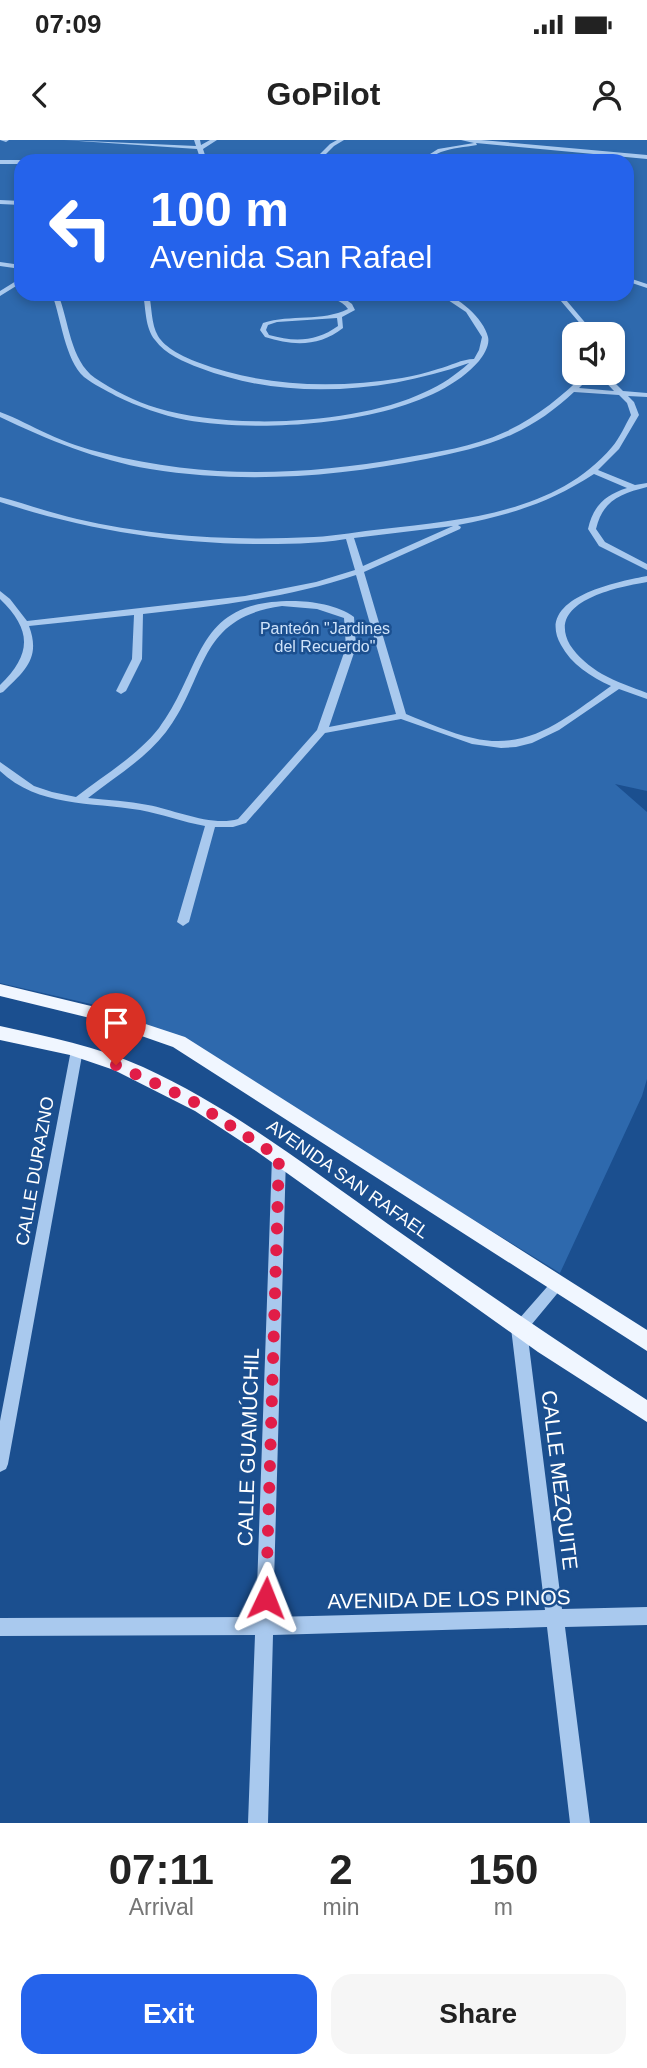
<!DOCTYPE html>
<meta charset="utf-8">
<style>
:root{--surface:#fff;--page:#f6f6f6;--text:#222;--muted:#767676;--accent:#2563eb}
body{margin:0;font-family:Helvetica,sans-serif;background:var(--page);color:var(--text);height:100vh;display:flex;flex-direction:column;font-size:26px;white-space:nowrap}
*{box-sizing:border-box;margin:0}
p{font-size:23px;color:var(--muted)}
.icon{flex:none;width:38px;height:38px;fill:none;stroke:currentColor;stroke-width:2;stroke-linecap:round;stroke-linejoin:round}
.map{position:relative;height:1683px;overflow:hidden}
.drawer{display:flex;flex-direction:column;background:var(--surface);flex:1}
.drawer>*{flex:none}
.banner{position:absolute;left:14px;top:14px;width:620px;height:147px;border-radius:21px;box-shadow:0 4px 10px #0003;background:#2563eb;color:#fff;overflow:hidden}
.tools{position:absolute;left:562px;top:182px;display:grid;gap:14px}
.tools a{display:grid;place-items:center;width:63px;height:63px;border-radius:14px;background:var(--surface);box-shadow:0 4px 10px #0003;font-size:35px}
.pin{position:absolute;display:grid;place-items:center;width:60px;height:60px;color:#fff;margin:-72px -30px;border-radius:50% 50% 50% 0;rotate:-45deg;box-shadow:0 0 7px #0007}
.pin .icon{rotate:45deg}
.me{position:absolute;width:77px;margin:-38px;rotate:2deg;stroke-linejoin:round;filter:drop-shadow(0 0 5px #0008)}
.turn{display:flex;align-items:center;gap:24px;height:147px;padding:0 21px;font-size:32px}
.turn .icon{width:91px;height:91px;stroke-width:2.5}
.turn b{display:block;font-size:49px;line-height:60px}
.eta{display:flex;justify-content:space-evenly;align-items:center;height:119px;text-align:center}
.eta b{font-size:42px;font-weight:800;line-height:49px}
.button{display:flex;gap:14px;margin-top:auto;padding:14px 21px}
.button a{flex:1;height:80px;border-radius:21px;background:var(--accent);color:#fff;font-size:28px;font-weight:800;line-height:80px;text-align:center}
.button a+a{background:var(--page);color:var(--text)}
.status{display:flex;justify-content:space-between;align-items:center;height:49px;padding:0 35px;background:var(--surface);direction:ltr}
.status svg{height:19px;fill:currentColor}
header{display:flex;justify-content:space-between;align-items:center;height:91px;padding:0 21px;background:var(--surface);font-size:32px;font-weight:800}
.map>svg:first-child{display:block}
.green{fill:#2e69ad;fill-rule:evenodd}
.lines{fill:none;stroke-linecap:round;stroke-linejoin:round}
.minor{fill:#a9c9ee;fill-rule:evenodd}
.major{fill:#f0f6ff;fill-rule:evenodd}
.route{stroke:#e11d48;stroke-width:12;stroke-dasharray:0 21.6}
.labels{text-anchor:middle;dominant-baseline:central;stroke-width:5;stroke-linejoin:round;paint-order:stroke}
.far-park-label{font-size:16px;fill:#cfe3fa;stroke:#1b4f8f}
.street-label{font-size:18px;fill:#fff;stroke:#1b4f8f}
.near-street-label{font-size:21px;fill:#fff;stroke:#1b4f8f}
</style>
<div class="status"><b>07:09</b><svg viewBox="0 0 49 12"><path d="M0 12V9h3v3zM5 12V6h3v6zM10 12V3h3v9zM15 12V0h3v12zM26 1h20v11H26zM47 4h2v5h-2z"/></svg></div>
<header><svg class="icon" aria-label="back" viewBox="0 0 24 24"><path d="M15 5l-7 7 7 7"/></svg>GoPilot<svg class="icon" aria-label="person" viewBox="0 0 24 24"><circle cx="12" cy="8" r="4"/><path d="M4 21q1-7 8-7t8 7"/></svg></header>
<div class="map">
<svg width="647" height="1683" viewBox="0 0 647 1683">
<rect width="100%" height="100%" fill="#1b4f8f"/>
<path class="green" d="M 0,0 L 647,0 L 647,651 L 615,644 L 647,672 L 647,939 L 642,956 L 560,1133 L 181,900 L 95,865 L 0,843 ZM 21,21 L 626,21 L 626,154 L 21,154 ZM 574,194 L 612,194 L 612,233 L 574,233 Z"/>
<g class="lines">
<path class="minor" d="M 0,0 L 9,0 L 6,2 Z
M 64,0 L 196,6 L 194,0 L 200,0 L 201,5 L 210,0 L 217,0 L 203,9 L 207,21 L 201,21 L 197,9 Z
M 337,0 L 344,0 L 334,6 L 319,21 L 313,21 L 330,4 Z
M 461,0 L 481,0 L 647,15 L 647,19 L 476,3 L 477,5 C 465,7 452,8 441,12 C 433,15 428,21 419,21 L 438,9 L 474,3 Z
M 0,20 L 21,20 L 23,21 L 21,21 L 21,24 L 0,24 Z
M 0,60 L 21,61 L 21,65 L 0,64 Z
M 0,122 L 21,125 L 21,129 L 0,126 Z
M 626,137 L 647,144 L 647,148 L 626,141 Z
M 21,138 L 21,143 L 0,156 L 0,151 Z
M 52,154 L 58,154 C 69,181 70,220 95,238 C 113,250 136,262 157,268 C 230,290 356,285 425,252 C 441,245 456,235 469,223 C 384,253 286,261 200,228 C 184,222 165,214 155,200 C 145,188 146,169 143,154 L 149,154 C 152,167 151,184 158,196 C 165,208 184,217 197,222 C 263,247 333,249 402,238 C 414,236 426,233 438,229 C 450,226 462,219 474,219 L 479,210 L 482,197 L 466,172 L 439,154 C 457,154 484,179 488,197 C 490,205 484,215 479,221 C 424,285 264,294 186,280 C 161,275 139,267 116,256 C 106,250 94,245 84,237 C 65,220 61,178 52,154 Z
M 260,154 L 276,156 L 338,154 L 352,164 L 355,170 L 342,177 L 343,188 C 319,207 293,206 265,197 L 260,190 L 263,183 C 291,174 322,182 348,169 C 332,146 285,168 260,154 ZM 337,178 L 338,186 C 316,202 294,202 269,195 L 266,190 L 268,185 L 277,182 Z
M 555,154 L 561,154 L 588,186 L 591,194 L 585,194 L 583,187 Z
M 586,233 L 594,233 L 579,248 L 614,251 L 597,233 L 605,233 L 623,251 L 647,253 L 647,257 L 628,256 L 634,262 L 639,275 L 619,309 L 598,330 L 635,345 L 647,343 L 647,347 C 620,354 603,360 596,389 L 605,402 L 647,424 L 647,430 L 599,406 L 588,389 C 593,366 605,355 627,348 L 594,334 C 547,364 512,374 458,385 L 461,387 L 460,389 L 364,432 L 406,574 C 428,583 450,593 473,598 C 530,612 568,576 611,546 C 591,537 571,524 561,505 C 534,458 616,442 647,436 L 647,442 C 618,447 545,461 570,505 C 577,516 590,527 602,534 C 616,542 632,547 647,553 L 647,559 L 619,549 L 559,590 L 532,603 L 516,607 L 501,608 L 472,604 L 401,579 L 325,593 L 246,683 L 233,687 L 215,687 L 189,782 L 183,786 L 177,782 L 205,686 C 183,682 162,674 140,670 C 91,662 38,667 0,631 L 0,622 L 34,646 L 52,652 L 76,657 C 104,635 137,616 159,588 C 204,528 193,461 292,461 C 312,461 338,465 354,477 L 356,507 L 329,587 L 396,574 L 356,435 C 288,458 215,466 143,474 L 142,519 L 126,551 L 121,554 L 116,551 L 132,519 L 134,475 L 29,486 C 41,518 25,531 3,552 L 0,553 L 0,545 C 32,514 32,490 0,459 L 0,451 L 10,459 L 27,481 L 245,456 L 316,442 L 355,430 L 346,399 C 316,404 285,404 254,404 C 167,403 83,389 0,362 L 0,357 C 26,364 51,373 77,379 C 154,397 235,401 314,397 C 338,396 359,391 383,389 C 462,380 556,373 612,307 C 620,298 625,285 631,275 L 627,263 L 619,255 L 574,252 C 556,269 535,284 513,294 C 485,307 455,313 426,319 C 335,337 243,344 150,329 C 97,320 48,300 0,277 L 0,272 C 17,278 32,287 48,294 C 65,302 85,309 103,313 C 203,339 302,336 403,318 C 437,312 473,307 505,292 C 536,278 562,256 586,233 ZM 453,386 L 363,426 L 354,398 ZM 282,466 L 317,469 L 344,478 L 346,507 L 317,590 L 238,679 C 212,687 175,670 148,665 C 128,661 108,660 88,658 C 115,637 145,619 166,592 C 208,537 196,478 282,466 Z
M 77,905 L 82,907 L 83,910 L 8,1324 L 6,1329 L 0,1332 L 0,1281 L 71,910 L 72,907 Z
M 279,1012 L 284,1013 L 286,1017 L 273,1477 L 545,1470 L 511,1188 L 554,1139 L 559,1137 L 564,1139 L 566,1143 L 527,1190 L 562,1469 L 647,1467 L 647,1485 L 565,1487 L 590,1683 L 570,1683 L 547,1487 L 273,1495 L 268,1683 L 248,1683 L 255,1495 L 0,1496 L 0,1478 L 256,1477 L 272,1017 L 274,1013 Z"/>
<path class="major" d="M 0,844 L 91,866 L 185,897 L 647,1190 L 647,1211 L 173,907 L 90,878 L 0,856 Z
M 0,886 C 48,897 97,906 143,927 C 231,967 309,1028 388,1084 C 473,1144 560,1203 647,1260 L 647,1282 L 538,1212 L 256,1011 L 195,971 L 114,930 L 70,915 L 0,900 Z"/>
</g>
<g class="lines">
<path class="route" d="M 116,925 L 191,960 L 279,1017 L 266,1458"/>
</g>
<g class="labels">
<g class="far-park-label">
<text x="325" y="488">Panteón "Jardines<tspan x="325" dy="18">del Recuerdo"</tspan></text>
</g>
<g class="street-label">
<text transform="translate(35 1031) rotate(-80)">CALLE DURAZNO</text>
<text transform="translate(348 1039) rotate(35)">AVENIDA SAN RAFAEL</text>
</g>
<g class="near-street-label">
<text transform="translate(248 1307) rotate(-88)">CALLE GUAMÚCHIL</text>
<text transform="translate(560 1340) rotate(83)">CALLE MEZQUITE</text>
<text transform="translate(449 1459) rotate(-1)">AVENIDA DE LOS PINOS</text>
</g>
</g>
</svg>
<div class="tools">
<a><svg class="icon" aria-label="sound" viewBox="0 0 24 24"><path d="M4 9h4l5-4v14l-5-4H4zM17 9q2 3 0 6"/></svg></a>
</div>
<div class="pin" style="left:116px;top:925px;background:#d93025"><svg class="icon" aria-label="arrive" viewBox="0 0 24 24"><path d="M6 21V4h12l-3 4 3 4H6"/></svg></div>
<svg class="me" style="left:266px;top:1458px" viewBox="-20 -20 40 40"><path d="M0-17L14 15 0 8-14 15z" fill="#e11d48" stroke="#fff" stroke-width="4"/></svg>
<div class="banner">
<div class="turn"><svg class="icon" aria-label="left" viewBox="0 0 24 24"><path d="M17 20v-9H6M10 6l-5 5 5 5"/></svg><div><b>100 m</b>Avenida San Rafael</div></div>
</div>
</div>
<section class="drawer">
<div class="eta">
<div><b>07:11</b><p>Arrival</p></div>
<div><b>2</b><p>min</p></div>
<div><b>150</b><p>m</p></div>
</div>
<div class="button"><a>Exit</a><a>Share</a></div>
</section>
